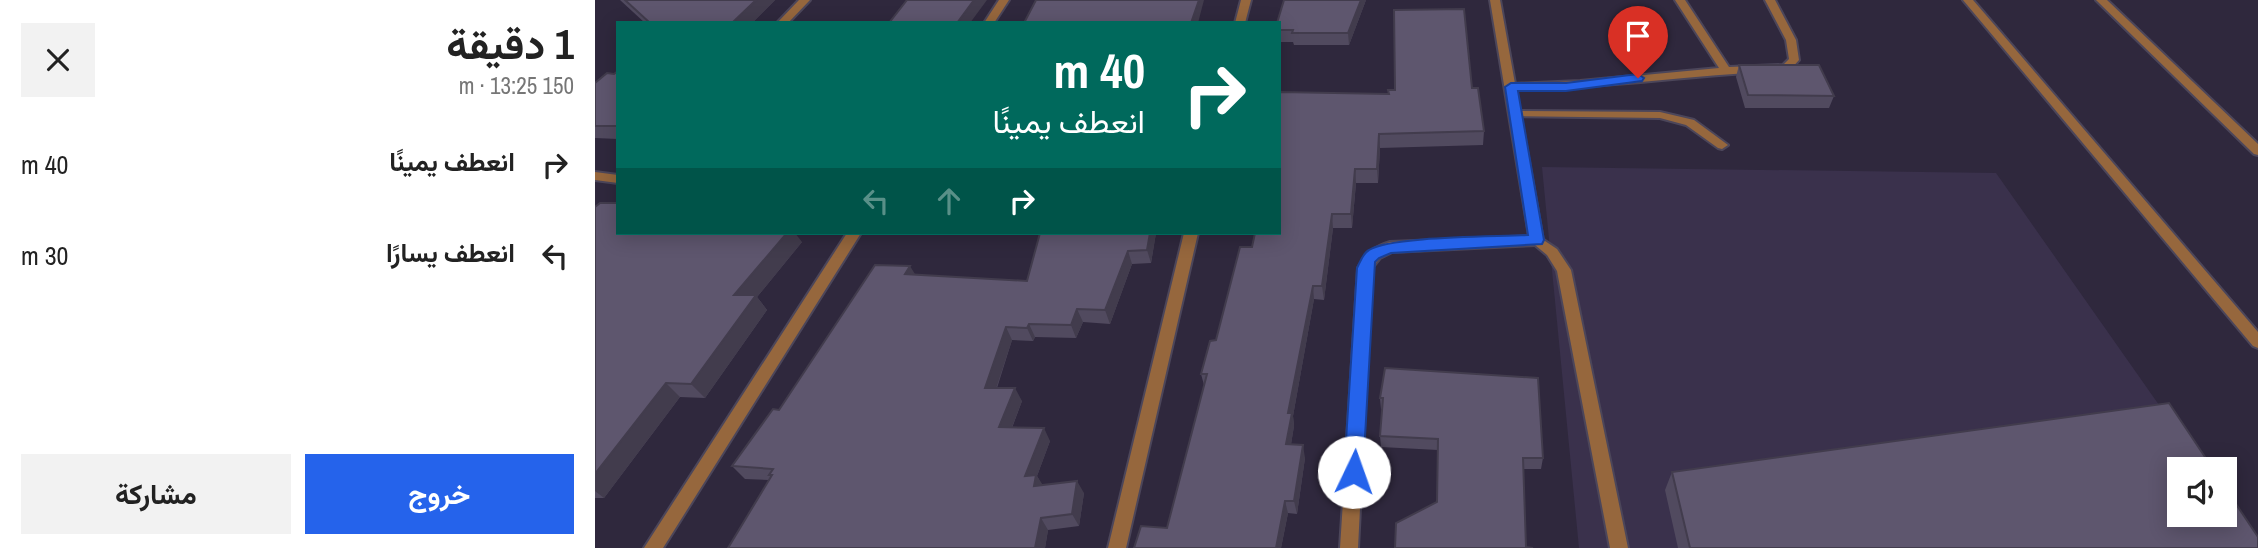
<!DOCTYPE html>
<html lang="ar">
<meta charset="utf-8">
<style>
:root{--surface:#fff;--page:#f2f2f2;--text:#222;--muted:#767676;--accent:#2563eb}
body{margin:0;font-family:"Archivo Narrow",Vazirmatn,sans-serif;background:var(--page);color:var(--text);direction:rtl;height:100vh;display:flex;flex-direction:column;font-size:26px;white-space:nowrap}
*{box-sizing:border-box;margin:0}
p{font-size:23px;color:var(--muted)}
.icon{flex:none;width:38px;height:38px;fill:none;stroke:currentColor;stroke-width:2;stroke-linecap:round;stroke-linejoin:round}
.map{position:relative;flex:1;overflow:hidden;direction:ltr}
.sheet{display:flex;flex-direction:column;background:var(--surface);width:595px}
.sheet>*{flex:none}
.banner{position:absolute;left:21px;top:21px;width:665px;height:214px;border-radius:0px;box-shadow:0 4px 18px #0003;direction:rtl;background:#00695c;color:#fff;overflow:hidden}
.controls{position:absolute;left:1572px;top:457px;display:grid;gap:14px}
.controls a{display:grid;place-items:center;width:70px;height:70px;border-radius:0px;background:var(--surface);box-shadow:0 4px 18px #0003;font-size:35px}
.pin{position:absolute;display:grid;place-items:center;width:60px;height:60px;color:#fff;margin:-72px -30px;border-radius:50% 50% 50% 0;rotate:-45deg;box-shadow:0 0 7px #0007}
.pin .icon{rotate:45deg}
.me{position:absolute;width:77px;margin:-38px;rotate:3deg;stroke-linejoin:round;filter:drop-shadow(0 0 5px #0008)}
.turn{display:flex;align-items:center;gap:24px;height:147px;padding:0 21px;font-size:32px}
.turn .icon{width:91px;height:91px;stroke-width:2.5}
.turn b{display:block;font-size:49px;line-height:60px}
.lanes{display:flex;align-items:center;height:66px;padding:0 21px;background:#0003;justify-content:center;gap:35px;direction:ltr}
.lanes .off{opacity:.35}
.round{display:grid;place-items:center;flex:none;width:74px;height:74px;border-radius:0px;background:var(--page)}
.head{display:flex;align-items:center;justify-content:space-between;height:119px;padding:0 21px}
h1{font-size:42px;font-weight:700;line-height:52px}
.action{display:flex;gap:14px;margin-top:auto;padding:14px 21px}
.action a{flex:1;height:80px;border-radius:0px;background:var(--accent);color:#fff;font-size:28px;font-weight:700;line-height:80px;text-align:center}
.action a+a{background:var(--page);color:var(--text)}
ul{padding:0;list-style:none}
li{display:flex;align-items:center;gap:21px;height:91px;padding:0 21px}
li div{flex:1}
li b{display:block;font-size:26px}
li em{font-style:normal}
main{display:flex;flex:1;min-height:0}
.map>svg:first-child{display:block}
.built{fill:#3a314c}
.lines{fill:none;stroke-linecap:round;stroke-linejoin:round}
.lane-casing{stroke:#4c465a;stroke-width:4}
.street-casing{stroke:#4c465a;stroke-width:4}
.lane{fill:#96673d;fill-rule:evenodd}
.street{fill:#96673d;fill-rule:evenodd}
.wall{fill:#514a5f}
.shaded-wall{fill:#423c4d}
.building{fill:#5e566e;stroke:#423c4d;stroke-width:2}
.route{fill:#2563eb;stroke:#184099;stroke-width:2}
</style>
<main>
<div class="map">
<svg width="1663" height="548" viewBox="0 0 1663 548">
<rect width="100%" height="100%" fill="#2f283d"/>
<path class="built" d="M 947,167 L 1401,173 L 1609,469 L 1584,469 L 1584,514 L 1629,514 L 1663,548 L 984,548 Z"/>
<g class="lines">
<defs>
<path id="lane" d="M 1080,0 L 1090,0 L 1134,67 L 1188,65 L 1194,59 L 1191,40 L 1170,0 L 1180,0 L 1201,40 L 1204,60 L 1195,70 L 1191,71 C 1099,74 1008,89 916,90 L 910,87 L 916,84 L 985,81 L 1124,68 Z
M 921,111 L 1065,112 L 1099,120 L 1133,145 L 1127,149 L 1123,148 L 1091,125 L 1065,118 L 917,116 L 917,112 Z
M 941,235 L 962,249 L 976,270 L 1033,548 L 1015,548 L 962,271 L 952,255 L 934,240 Z"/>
<path id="street" d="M 204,0 L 215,0 L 193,23 L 182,23 Z
M 404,0 L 414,0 L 399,23 L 389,23 Z
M 646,0 L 656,0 L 650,23 L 640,23 Z
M 895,0 L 905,0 L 948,240 L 941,245 L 797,252 L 785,258 L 777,268 L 763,548 L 745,548 L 763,268 C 771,253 779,247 795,242 L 934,236 Z
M 1368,0 L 1378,0 L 1663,332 L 1663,348 L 1658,346 Z
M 1501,0 L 1512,0 L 1663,144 L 1663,155 L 1659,154 Z
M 0,172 L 23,175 L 23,183 L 0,180 Z
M 252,233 L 266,233 L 68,548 L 49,548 Z
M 589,233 L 603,233 L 531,548 L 513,548 Z"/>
</defs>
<use href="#lane" class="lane-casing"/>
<use href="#street" class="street-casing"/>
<use href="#lane" class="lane"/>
<use href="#street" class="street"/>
</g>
<path class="wall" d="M 25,0 L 180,0 L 157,23 L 50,23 Z
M 771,0 L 754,45 L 699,45 L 698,42 L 684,42 L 684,23 Z
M 1144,65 L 1239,96 L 1234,108 L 1150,108 L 1141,77 Z
M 23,71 L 23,139 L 0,138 L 0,83 L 19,74 Z
M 877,88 L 889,131 L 888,145 L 785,148 L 783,183 L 761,183 L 757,228 L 738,228 L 729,300 L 719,299 L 698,416 L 699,426 L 696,444 L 710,458 L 702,514 L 693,513 L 686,548 L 539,548 L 572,528 L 609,385 L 606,374 L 621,340 L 794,94 Z
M 0,207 L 23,233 L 207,242 L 162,297 L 172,310 L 110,398 L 85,397 L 9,498 L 0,498 Z
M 445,233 L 561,233 L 556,263 L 537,264 L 515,324 L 488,322 L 481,338 L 440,337 L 438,341 L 417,340 L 402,388 L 427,401 L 417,428 L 455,441 L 442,476 L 447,485 L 489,493 L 484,526 L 453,530 L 450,548 L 133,548 L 174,480 L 150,479 L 137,466 L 184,410 L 321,275 L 432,281 Z
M 790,368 L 948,458 L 946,469 L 928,469 L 800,548 L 842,502 L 843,450 L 786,447 L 785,436 L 787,409 L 786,409 L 785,398 Z
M 1077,472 L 1663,548 L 1083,548 L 1070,490 Z"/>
<path class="shaded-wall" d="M 161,0 L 180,0 L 157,23 L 137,23 Z
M 379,0 L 392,0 L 375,23 L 362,23 Z
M 604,0 L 609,0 L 603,23 L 596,23 Z
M 766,0 L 771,0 L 754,45 L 753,33 Z
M 784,134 L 785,148 L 783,183 L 782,169 Z
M 760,169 L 761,183 L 757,228 L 756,214 Z
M 737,214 L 738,228 L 729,300 L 727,286 Z
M 192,233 L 200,233 L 207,242 L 162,297 L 172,310 L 110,398 L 96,384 L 139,295 Z
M 555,233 L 561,233 L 556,263 L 552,250 Z
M 533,251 L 537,264 L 515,324 L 510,310 Z
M 315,266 L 323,279 L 310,274 Z
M 718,286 L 719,299 L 698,416 L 699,426 L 694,457 L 691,444 L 693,413 Z
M 482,309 L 488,322 L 481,338 L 476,325 Z
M 434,324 L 440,337 L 438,341 L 432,328 Z
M 411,327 L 417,340 L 397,401 L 390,388 Z
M 71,383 L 85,397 L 9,498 L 0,491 L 0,474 Z
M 420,388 L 427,401 L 412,440 L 404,427 Z
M 449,428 L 455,441 L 442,476 L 449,487 L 446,499 L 430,476 Z
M 708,445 L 710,458 L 702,514 L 699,501 Z
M 482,481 L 489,493 L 484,526 L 477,514 Z
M 690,501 L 693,513 L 686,548 L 681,548 Z
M 446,518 L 453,530 L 450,548 L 440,548 Z"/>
<path class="building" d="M 30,0 L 161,0 L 137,23 L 55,23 Z
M 312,0 L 379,0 L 362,23 L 294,23 Z
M 441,0 L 604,0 L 596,23 L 429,23 Z
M 689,0 L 766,0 L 753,33 L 697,33 L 698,30 L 684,30 L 684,23 L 682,23 Z
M 869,9 L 877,88 L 883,88 L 889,131 L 784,134 L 782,169 L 760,169 L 756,214 L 737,214 L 727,286 L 718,286 L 693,413 L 697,413 L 691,444 L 708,445 L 699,501 L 690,501 L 681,548 L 539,548 L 546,526 L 572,528 L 612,374 L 606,374 L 615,341 L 621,340 L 645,247 L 657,247 L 660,233 L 684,233 L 684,92 L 794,94 L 793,90 L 800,90 L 799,10 Z
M 1144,65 L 1224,65 L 1239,96 L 1153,95 Z
M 23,71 L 23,126 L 0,126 L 0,83 L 12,73 L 19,74 Z
M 5,203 L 23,203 L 23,233 L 192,233 L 139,295 L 161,295 L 96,384 L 71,383 L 0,474 L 0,207 Z
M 445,233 L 555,233 L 552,250 L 533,251 L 510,310 L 482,309 L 476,325 L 434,324 L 432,328 L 411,327 L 390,388 L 420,388 L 404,427 L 449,428 L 430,476 L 441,475 L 439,486 L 482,481 L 477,514 L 446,518 L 440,548 L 133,548 L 177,475 L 174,475 L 178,469 L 137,466 L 178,409 L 184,410 L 280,265 L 315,266 L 310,274 L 432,281 Z
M 790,368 L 943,378 L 948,458 L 928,458 L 931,547 L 938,548 L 800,548 L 801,523 L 842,502 L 843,439 L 785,436 L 788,398 L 785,398 Z
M 1574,403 L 1618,469 L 1584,469 L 1584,514 L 1629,514 L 1629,486 L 1663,537 L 1663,548 L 1095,548 L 1077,472 Z"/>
<path class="route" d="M 1043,74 L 1049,78 L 1047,81 L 971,91 L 923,91 L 949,240 L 947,244 L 796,253 L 784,258 L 780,262 L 768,472 L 765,478 L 759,480 L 752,478 L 749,472 L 762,268 C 765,262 768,253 774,250 C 795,236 902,237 933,235 L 910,87 L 916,83 L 971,83 Z"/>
</svg>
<div class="controls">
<a><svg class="icon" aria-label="sound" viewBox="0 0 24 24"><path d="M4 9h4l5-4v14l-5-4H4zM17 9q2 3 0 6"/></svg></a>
</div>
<div class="pin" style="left:1043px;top:78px;background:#d93025"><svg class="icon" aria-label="arrive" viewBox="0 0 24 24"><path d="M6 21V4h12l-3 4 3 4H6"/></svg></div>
<svg class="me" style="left:759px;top:472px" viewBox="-20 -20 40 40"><circle r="19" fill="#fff"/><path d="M0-13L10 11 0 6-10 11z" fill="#2563eb"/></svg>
<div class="banner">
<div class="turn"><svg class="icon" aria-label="right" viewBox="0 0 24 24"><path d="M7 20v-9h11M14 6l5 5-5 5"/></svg><div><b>40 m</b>انعطف يمينًا</div></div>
<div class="lanes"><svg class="icon off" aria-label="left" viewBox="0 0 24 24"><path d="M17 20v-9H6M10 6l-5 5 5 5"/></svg><svg class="icon off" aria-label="ahead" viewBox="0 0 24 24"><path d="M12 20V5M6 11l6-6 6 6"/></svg><svg class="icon" aria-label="right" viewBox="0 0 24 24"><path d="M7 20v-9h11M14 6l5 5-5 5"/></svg></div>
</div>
</div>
<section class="sheet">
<div class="head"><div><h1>1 دقيقة</h1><p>150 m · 13:25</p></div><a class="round"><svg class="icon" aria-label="close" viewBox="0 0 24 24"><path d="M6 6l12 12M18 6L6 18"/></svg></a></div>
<ul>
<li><svg class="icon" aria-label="right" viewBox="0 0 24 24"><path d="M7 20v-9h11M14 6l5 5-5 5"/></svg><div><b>انعطف يمينًا</b></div><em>40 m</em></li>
<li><svg class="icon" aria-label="left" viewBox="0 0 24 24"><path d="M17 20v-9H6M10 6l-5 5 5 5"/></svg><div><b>انعطف يسارًا</b></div><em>30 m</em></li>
</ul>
<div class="action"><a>خروج</a><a>مشاركة</a></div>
</section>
</main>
